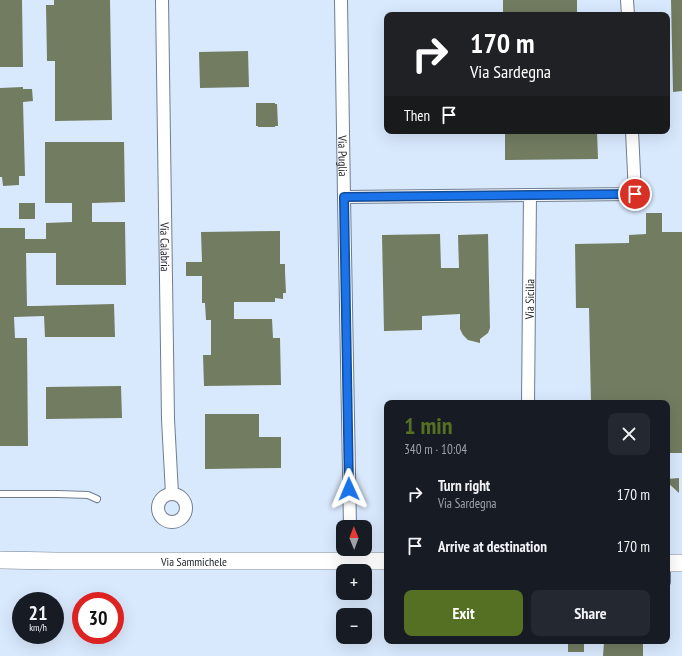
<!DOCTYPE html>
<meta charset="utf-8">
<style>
:root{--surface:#171b24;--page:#242831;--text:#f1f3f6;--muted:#9ea1a6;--accent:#567023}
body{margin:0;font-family:"PT Sans Narrow",sans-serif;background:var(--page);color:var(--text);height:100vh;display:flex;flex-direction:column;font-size:15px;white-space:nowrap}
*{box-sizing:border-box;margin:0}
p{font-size:13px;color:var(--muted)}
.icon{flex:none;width:22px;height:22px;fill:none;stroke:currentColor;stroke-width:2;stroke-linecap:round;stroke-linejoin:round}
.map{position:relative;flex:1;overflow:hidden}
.side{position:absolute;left:384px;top:400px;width:286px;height:244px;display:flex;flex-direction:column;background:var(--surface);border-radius:8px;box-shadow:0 4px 16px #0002}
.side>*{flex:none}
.guide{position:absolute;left:384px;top:12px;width:286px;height:122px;border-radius:8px;box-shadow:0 4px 16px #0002;background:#202124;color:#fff;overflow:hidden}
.needle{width:26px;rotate:359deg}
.fabs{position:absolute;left:336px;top:520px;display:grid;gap:8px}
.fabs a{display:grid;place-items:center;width:36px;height:36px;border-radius:8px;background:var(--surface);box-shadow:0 4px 16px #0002;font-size:20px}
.speed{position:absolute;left:12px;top:592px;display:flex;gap:8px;font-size:20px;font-weight:700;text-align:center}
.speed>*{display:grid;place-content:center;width:52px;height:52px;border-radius:50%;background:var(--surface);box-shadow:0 4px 16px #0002;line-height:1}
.speed small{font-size:10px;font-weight:400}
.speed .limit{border:6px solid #d22;background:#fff;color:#111}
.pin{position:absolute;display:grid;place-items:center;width:34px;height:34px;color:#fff;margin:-17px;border:2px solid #fff;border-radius:50%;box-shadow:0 1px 4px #0007}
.me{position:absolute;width:44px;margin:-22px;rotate:359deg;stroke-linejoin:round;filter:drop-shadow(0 0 3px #0008)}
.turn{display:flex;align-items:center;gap:14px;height:84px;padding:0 20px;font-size:18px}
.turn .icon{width:52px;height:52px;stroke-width:2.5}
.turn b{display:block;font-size:28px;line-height:34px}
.then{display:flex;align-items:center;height:38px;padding:0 20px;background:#0003;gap:8px;font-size:15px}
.round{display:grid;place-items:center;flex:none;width:42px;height:42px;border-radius:8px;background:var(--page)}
.overview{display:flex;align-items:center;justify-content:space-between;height:68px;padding:0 20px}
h1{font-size:24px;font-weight:700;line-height:30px;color:var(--accent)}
.primary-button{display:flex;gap:8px;margin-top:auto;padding:8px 20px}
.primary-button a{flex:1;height:46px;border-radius:8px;background:var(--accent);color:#fff;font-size:16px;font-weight:700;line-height:46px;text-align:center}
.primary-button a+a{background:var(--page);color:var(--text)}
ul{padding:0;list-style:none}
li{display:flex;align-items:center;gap:12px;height:52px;padding:0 20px}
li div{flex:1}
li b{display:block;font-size:15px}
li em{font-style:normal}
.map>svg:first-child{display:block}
.building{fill:#717c61}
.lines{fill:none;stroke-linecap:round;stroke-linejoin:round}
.lane-casing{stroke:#6f7d8f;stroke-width:8}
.street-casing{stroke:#6f7d8f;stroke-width:14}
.secondary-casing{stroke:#6f7d8f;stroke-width:18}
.lane{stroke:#fff;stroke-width:6}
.street{stroke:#fff;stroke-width:12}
.secondary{stroke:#fff;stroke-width:17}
.route-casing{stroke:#114b97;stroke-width:10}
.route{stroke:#1a73e8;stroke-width:7}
.labels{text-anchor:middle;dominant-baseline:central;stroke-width:3;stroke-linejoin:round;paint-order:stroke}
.street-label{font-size:12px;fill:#20262d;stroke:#d9e9fd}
</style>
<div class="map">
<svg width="682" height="656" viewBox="0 0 682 656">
<rect width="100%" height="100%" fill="#d9e9fd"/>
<path class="building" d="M 0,0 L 22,0 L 23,67 L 0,67 Z
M 54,0 L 110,0 L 112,120 L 55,121 L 55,61 L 47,61 L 46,5 L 54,5 Z
M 503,0 L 577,0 L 577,15 L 503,15 Z
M 671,0 L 682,0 L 682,91 L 673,92 Z
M 248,51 L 249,87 L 200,88 L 199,52 Z
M 23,87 L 23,89 L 32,89 L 33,101 L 23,102 L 25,176 L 19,176 L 19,185 L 3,186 L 2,177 L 0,177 L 0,88 Z
M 256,103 L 275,103 L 275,104 L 277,104 L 278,126 L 275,126 L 275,127 L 258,127 L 258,126 L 256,126 Z
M 505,131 L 597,131 L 598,159 L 505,160 Z
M 45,142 L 124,142 L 125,202 L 92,203 L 92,222 L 125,222 L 126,285 L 56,285 L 56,253 L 26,253 L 27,306 L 35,306 L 114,304 L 115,337 L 45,337 L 44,316 L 14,317 L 15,338 L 27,338 L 28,446 L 0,446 L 0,228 L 25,228 L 25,239 L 46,239 L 46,223 L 72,222 L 72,203 L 45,203 Z
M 19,203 L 35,203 L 35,219 L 19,219 Z
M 646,213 L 662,213 L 662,232 L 682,232 L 682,453 L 667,453 L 667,403 L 591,403 L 589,308 L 576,308 L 575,244 L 629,243 L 629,235 L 646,234 Z
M 280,231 L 280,264 L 285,264 L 285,272 L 286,293 L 283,293 L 283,299 L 275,298 L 275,302 L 234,302 L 234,319 L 272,319 L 273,338 L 280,338 L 281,385 L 204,386 L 203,355 L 211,355 L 211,320 L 206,320 L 205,303 L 202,303 L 202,276 L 186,276 L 186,262 L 202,262 L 201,232 Z
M 440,234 L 441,268 L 459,268 L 458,235 L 488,234 L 490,328 L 488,333 L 480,339 L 480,343 L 468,340 L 463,335 L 460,329 L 460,314 L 422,316 L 422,330 L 384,331 L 382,235 Z
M 121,386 L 122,418 L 46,419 L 46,387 Z
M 205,414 L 259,414 L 259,437 L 281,437 L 281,468 L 205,469 Z
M 679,478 L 679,493 L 667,482 L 667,479 Z
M 613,641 L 633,641 L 633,643 L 643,644 L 643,656 L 603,656 L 604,642 L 613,643 Z
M 568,642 L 584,642 L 584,652 L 568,652 Z"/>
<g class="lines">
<defs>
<path id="lane" d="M 0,494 L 58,494 L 88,495 L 97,499
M 667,582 L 667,563"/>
<g id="street">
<path id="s1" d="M 162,0 L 168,419 L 172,494"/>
<path id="s2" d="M 341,0 L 344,197 L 350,527"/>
<path d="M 627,0 L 628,15"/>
<path d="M 344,197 L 635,194 L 632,131"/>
<path id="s3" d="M 528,403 L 530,195"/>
<circle cx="172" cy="508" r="14"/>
</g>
<g id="secondary">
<path id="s4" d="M 0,560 L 56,561 L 387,561"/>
<path d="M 667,563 L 682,563"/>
</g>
</defs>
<use href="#lane" class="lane-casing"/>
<use href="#street" class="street-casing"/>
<use href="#secondary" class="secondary-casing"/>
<use href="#lane" class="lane"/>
<use href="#street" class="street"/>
<use href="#secondary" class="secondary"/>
</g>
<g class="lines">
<defs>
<path id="route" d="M 349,489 L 344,197 L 635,194"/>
</defs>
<use href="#route" class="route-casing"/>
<use href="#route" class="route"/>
</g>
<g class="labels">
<g class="street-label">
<text stroke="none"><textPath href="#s2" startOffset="156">Via Puglia</textPath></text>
<text stroke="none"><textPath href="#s1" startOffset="247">Via Calabria</textPath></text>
<text stroke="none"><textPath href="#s3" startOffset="104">Via Sicilia</textPath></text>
<text stroke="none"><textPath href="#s4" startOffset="194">Via Sammichele</textPath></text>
</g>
</g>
</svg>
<div class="fabs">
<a><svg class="needle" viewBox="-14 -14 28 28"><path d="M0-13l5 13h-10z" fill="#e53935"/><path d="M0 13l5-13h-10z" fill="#9ea1a6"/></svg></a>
<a>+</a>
<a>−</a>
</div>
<div class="speed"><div>21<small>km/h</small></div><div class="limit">30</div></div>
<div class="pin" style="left:635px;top:194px;background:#d93025"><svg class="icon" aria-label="arrive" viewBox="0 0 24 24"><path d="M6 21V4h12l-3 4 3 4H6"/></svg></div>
<svg class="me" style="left:349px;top:489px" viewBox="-20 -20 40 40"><path d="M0-17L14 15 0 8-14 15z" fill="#1a73e8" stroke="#fff" stroke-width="4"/></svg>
<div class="guide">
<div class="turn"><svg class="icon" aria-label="right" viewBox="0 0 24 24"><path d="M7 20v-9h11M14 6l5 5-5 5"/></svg><div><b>170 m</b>Via Sardegna</div></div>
<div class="then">Then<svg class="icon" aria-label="arrive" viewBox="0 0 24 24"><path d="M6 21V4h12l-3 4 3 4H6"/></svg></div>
</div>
<section class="side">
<div class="overview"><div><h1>1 min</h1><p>340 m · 10:04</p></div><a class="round"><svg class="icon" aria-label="close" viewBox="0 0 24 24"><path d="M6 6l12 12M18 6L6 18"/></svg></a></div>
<ul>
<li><svg class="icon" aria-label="right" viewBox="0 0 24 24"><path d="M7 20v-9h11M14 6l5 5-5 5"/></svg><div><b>Turn right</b><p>Via Sardegna</p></div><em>170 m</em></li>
<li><svg class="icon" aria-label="arrive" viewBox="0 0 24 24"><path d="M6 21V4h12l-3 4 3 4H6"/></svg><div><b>Arrive at destination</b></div><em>170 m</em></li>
</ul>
<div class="primary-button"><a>Exit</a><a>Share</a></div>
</section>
</div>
